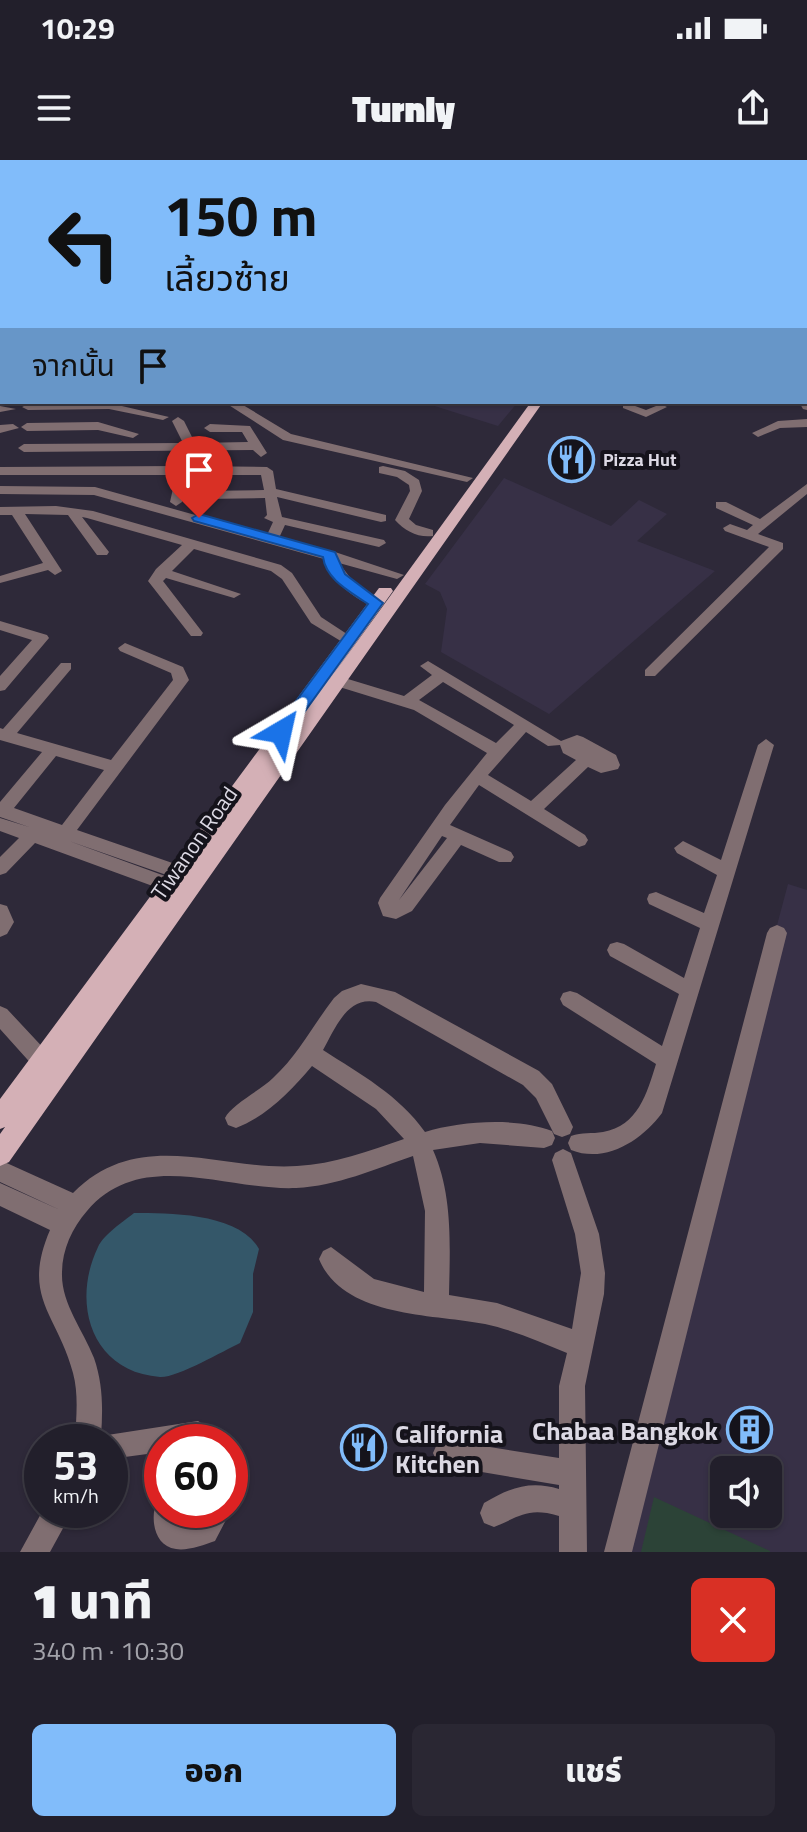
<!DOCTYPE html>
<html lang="th">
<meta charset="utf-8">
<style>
:root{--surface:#221f2b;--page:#2a2733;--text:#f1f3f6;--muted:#a2a2a9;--line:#3f3d47;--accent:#81bcfa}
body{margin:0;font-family:"Titillium Web","Noto Sans Thai",sans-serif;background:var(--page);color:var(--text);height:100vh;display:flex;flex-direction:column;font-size:30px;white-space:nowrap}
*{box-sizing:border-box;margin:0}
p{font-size:26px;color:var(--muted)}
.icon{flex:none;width:44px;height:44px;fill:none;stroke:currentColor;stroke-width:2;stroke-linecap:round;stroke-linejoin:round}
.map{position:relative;height:1392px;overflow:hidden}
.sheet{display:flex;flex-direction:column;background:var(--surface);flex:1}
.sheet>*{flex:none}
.banner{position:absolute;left:0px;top:0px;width:808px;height:244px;box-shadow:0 2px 6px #0004,0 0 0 2px var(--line);background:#81bcfa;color:#111;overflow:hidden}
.fabs{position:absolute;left:710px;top:1296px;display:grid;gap:16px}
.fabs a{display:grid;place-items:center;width:72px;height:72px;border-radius:12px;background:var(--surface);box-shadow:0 2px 6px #0004,0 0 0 2px var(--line);font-size:40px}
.speed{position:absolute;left:24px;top:1264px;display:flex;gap:16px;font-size:40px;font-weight:700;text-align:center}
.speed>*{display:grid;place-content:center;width:104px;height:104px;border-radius:50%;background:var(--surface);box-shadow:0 2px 6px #0004,0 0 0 2px var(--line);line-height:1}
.speed small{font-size:20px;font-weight:400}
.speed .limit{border:12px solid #d22;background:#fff;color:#111}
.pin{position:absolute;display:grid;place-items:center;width:68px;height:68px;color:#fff;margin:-82px -34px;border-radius:50% 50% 50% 0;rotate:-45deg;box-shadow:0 0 8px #0007}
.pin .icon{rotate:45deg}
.me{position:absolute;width:88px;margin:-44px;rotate:36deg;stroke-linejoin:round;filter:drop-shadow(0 0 6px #0008)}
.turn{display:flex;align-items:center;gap:28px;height:168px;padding:0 32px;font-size:36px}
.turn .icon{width:104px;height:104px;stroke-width:2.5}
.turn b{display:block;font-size:56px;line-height:68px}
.then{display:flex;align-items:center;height:76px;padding:0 32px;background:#0003;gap:16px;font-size:30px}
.round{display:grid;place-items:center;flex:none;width:84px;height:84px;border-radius:12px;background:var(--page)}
.headline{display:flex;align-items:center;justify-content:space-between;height:136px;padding:0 32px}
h1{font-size:48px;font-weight:800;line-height:60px}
.action{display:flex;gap:16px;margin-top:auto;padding:16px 32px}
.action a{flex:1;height:92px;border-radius:12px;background:var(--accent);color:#111;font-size:32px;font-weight:800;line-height:92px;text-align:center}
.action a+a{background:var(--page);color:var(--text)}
.status{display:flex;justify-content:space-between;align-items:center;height:56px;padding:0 40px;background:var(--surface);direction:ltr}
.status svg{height:22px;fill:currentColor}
header{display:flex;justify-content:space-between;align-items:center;height:104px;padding:0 32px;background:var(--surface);font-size:36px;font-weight:800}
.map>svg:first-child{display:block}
.built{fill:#373046;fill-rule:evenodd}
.green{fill:#2c4337}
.water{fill:#345769}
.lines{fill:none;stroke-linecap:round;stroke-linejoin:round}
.canal{fill:#345769;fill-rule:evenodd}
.river{fill:#345769;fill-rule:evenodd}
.minor{fill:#806e71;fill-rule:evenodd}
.major{fill:#d4b0b6;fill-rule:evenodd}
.route{fill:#1a73e8;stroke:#114b97;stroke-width:2}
.labels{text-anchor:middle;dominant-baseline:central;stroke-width:8;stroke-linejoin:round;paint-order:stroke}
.far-poi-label{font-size:18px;font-weight:bold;fill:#dcd9e4;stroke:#15131b;text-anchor:start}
.street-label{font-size:22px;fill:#dcd9e4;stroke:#15131b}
.near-poi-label{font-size:26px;font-weight:bold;fill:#dcd9e4;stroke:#15131b;text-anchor:end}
</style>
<div class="status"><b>10:29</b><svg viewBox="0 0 49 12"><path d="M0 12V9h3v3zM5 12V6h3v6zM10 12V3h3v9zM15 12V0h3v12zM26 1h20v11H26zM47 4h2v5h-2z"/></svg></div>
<header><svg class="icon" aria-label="menu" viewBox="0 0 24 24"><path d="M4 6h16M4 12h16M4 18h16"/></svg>Turnly<svg class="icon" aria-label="share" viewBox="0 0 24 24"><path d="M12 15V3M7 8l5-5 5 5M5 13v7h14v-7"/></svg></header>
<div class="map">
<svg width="807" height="1392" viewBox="0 0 807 1392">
<rect width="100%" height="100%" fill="#2e2939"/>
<path class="built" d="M 422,242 L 518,242 L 498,266 Z
M 504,318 L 611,366 L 639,340 L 667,354 L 637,381 L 715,411 L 549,554 L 441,492 L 447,449 L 440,432 L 425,424 Z
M 788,724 L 807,730 L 807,1392 L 610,1392 ZM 724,1310 L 768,1310 L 768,1354 L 724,1354 Z"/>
<path class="green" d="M 654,1337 L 770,1391 L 770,1392 L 641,1392 Z"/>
<path class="water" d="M 134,1053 C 170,1053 239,1053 259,1089 L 253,1114 L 253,1152 L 240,1183 C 223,1191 177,1218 160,1217 C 91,1212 71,1143 98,1087 C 104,1074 123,1062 134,1053 Z"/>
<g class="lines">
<path class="canal" d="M 611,0 L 623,0 L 608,2 Z"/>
<path class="river" d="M 721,0 L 731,0 L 733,2 L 723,2 Z
M 806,83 L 807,83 L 807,90 L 806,90 Z"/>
<path class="minor" d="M 7,0 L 15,0 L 6,2 Z
M 242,0 L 276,0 L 278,2 L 245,2 Z
M 502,0 L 514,0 L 516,2 L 504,2 Z
M 554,0 L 564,0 L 566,2 L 556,2 Z
M 753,0 L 762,0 L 764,2 L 755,2 Z
M 779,0 L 787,0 L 789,2 L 781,2 Z
M 806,16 L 807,16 L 807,21 L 806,21 Z
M 0,43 L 2,43 L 2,49 L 0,49 Z
M 2,82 L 2,92 L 0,93 L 0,83 Z
M 2,121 L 2,130 L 0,131 L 0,122 Z
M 0,138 L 2,138 L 2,144 L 0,144 Z
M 0,159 L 2,159 L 2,166 L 0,166 Z
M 0,188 L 2,188 L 0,196 Z
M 0,212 L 2,212 L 2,218 L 0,218 Z
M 0,228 L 2,228 L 2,234 L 0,234 Z
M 806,239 L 807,239 L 807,250 L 803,249 L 799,242 L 806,242 Z
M 192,242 L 205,242 L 206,243 L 200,246 Z
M 224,242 L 238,242 L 291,274 L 473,318 L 467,322 L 283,280 Z
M 109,243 L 169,257 L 163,260 L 109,249 L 28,250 L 22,247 L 28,244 Z
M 627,243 L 646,250 L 661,244 L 667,247 L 646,257 L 623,248 L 623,244 Z
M 0,246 L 16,249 L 0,252 Z
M 178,257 L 184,261 L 195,283 L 248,282 L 242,272 L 210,272 L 204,268 L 210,264 L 250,266 L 267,293 L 261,297 L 253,290 L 24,292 L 18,288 L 24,284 L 183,283 L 172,261 Z
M 807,259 L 807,267 L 780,268 L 758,277 L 752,273 L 778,261 Z
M 98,262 L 139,274 L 133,278 L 98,270 L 27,271 L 21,267 L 27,263 Z
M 0,265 L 13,264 L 19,268 L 0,273 Z
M 183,306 L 267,307 L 273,311 L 276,329 L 386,355 L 386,361 L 381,362 L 277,337 L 282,357 L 384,380 L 386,383 L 379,387 L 285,365 L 279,378 L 335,392 L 404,415 L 397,419 L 339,403 L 352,420 L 381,440 L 383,443 L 376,447 C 355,440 331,421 324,399 L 94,335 L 0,334 L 0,326 L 95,327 L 267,375 L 273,362 L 264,358 L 267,355 L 265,338 L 203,339 L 197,335 L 203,331 L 264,330 L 261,315 L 188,315 L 182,342 L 176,346 L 170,342 L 176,315 L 0,315 L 0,307 Z
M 383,306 L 405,311 L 419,320 L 422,331 L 409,359 L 416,365 L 433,370 L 433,376 C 418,378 405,371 395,360 L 410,331 L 409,325 L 397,317 L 379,313 L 379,307 Z
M 807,324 L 807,334 L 758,374 L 783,383 L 783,389 L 655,516 L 645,516 L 645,510 L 769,387 L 725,371 L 723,368 L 730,364 L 747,370 L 753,365 L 716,348 L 716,342 L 726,342 L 760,359 Z
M 56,346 L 93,351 L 281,405 L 292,413 L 321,457 L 356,480 L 354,483 L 344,483 L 311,463 L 282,419 L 271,411 L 194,389 L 172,411 L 241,434 L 234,438 L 166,418 L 163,421 L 203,473 L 201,476 L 191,476 L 148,421 L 156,409 L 182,385 L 87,358 L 82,357 L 109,392 L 107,395 L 97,395 L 68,355 L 25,354 L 62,411 L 55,415 L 48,410 L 0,423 L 0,416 L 43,403 L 12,355 L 0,355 L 0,347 Z
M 0,461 L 47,475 L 49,478 L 5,530 L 0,531 L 0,516 L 32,480 L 0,470 Z
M 125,483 L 183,507 L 189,520 L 77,670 L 184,707 L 187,712 L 184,717 L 178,719 L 69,681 L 176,720 L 178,725 L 176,730 L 169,732 L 35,683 L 6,713 L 0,715 L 0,697 L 19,678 L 0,671 L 0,658 L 29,667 L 0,657 L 0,642 L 42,592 L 0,580 L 0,568 L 3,569 L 61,503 L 71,503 L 71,509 L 17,573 L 111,600 L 173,520 L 171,513 L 120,491 L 118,488 ZM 56,596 L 104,610 L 62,665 L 14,648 Z
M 428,501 L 561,581 L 577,575 L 583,577 L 616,595 L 620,605 L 618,609 L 601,613 L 588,607 L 544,649 L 585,675 L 588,680 L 585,685 L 579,687 L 479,625 L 450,665 L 511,692 L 514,697 L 511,702 L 499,702 L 461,685 L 412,751 L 396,759 L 383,756 L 378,743 L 380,738 L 445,645 L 487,593 L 414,550 L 333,525 L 330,521 L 338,516 L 404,536 L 432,515 L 420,506 ZM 443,522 L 514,565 L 496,583 L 419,540 ZM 526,572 L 548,586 L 560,585 L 563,593 L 576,600 L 531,641 L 488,615 ZM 442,676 L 447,678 L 399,740 Z
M 766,579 L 774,585 L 662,953 C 642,980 606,1004 571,990 L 568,983 L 571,976 C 582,972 592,974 603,972 C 638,966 647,933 656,904 L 563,845 L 560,839 L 563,833 L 570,831 L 577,833 L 662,886 L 679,834 L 610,796 L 607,790 L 610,784 L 617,782 L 624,784 L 684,818 L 700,768 L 649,744 L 647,739 L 649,734 L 656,732 L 704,753 L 717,715 L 677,693 L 674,688 L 683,681 L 721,700 L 758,585 Z
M 0,744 L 7,746 L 14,762 L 7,774 L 0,777 Z
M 777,765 L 784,768 L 787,773 L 632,1392 L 604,1392 L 767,773 L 770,768 Z
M 361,824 L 395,832 L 539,911 L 552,924 L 573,967 L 570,974 L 562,977 L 554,974 L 536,938 L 523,925 L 376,842 C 347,836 335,869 323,890 C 360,914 399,935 425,972 C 461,961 516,957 552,971 L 555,978 L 552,985 L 544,988 L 480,983 L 433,990 C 453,1035 450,1086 449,1135 L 497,1143 L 572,1169 L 581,1113 L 575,1074 L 552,1000 L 555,993 L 563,989 L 571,993 L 599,1074 L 605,1113 L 604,1134 L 585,1226 L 587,1392 L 559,1392 L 559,1356 C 528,1347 521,1356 494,1367 L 484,1363 L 480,1353 L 484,1343 C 509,1328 530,1320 559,1329 L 559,1325 L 446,1306 L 437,1302 L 433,1293 L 437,1284 L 446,1280 L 559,1298 L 559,1226 L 567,1193 C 540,1182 513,1170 485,1164 C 434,1154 343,1158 319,1099 L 323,1091 L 331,1087 L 374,1119 L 424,1132 L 425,1051 L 413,996 C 375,1009 337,1026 296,1028 C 226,1031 141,987 87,1051 C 72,1068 62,1090 62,1113 C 61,1143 83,1170 94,1198 C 103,1224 103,1249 101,1276 L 198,1261 L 217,1273 L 221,1282 L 162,1282 L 162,1292 L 110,1299 L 110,1282 L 75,1282 C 76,1259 79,1235 73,1213 C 57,1153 21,1138 50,1070 L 0,1046 L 0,1023 L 60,1050 L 0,1022 L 0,1000 L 73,1033 C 140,966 218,1011 297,1006 C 334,1004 369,991 404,979 L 376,949 L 312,906 C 291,931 267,956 236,968 L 228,965 L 225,958 C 231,945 261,930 273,918 C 299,894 313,865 334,838 L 342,831 Z
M 0,846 L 7,849 L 49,894 L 52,901 L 49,908 L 42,910 L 35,908 L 0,869 Z
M 162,1338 L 162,1350 L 181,1350 L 182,1361 L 197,1359 L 199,1350 L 227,1350 L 227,1358 L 215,1381 C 204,1385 187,1391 176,1389 C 153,1386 150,1357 157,1340 Z
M 43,1350 L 73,1350 L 50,1392 L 20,1392 Z"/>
<path class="major" d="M 806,141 L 807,141 L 807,147 L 806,147 Z
M 531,242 L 543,242 L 9,1002 L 0,1006 L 0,974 L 5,967 L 0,969 L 0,939 L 379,428 L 391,428 L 393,431 L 330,519 Z"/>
</g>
<path class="route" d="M 199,354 L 335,392 L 345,414 L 383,443 L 287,576 L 281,577 L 273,572 L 368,444 C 351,432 326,420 323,397 L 194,361 L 192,358 Z"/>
<defs>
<symbol id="restaurant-ring" viewBox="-11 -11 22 22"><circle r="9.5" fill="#15131b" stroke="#81bcfa" stroke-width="1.5"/><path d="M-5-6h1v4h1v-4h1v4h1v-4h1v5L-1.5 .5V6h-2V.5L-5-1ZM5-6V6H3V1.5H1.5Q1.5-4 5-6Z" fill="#81bcfa"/></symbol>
<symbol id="building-ring" viewBox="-11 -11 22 22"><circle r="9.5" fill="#15131b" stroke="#81bcfa" stroke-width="1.5"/><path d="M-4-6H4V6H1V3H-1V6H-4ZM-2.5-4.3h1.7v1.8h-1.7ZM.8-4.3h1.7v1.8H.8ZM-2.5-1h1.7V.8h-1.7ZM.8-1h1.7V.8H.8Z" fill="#81bcfa"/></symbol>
</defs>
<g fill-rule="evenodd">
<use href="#restaurant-ring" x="546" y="274" width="51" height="51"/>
<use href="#building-ring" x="724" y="1244" width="51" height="51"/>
<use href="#restaurant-ring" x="338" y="1262" width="51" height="51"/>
</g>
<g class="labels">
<g class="far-poi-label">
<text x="603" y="299">Pizza Hut</text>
</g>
<g class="street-label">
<text transform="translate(194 683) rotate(-55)">Tiwanon Road</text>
</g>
<g class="near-poi-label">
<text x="718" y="1270">Chabaa Bangkok</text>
<text x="395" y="1273" text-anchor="start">California<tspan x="395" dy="30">Kitchen</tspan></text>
</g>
</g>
</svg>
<div class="fabs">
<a><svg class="icon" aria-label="sound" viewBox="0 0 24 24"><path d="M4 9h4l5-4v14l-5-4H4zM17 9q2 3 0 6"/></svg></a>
</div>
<div class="speed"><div>53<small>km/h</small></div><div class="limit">60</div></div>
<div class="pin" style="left:199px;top:358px;background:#d93025"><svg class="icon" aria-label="arrive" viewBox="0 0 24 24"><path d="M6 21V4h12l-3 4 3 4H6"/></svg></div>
<svg class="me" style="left:281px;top:572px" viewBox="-20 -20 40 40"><path d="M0-17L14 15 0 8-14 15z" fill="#1a73e8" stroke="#fff" stroke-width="4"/></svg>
<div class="banner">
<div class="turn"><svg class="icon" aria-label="left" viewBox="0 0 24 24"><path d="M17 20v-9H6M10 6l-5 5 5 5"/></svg><div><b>150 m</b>เลี้ยวซ้าย</div></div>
<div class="then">จากนั้น<svg class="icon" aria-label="arrive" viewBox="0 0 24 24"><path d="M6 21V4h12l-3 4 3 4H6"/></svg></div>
</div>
</div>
<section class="sheet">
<div class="headline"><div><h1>1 นาที</h1><p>340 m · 10:30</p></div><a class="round" style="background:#d93025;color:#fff"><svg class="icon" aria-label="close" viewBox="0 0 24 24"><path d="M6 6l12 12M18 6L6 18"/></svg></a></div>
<div class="action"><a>ออก</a><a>แชร์</a></div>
</section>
